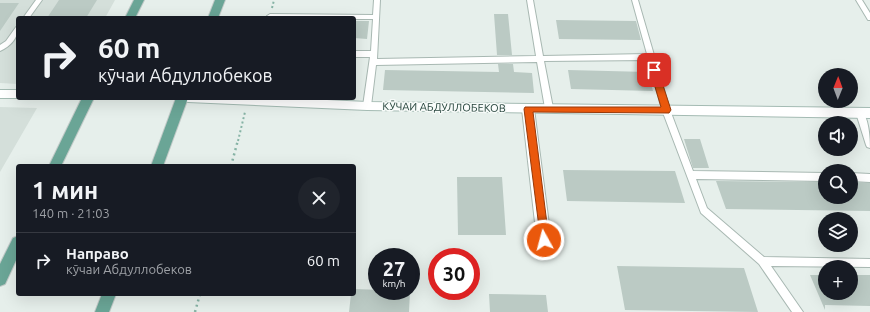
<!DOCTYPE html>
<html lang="ru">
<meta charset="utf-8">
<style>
:root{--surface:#171b24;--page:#20242c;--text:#f1f3f6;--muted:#9ea1a6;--line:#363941}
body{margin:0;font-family:Ubuntu,sans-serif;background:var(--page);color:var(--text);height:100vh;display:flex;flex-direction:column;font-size:15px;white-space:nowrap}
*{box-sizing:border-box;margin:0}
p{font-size:13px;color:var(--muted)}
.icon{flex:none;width:22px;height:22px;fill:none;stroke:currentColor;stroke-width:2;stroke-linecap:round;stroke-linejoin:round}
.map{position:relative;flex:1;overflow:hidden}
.sheet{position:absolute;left:16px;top:164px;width:340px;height:132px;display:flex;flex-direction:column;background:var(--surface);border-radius:4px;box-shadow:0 4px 16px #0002}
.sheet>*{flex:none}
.banner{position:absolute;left:16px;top:16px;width:340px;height:84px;border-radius:4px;box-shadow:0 4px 16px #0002;background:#171b24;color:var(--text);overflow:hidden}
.needle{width:26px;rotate:1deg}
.tools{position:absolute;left:818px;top:68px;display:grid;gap:8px}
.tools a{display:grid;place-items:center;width:40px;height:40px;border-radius:50%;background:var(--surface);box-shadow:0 4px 16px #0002;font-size:20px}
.speed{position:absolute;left:368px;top:248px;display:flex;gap:8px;font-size:20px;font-weight:700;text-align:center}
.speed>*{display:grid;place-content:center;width:52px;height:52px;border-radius:50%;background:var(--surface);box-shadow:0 4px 16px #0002;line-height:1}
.speed small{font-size:10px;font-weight:400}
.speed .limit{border:6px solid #d22;background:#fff;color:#111}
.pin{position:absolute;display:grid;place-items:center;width:34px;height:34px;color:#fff;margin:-17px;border-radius:8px;box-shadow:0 2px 6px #0006}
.me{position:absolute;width:44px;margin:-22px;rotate:353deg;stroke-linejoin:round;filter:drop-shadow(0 0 3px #0008)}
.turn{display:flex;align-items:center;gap:14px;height:84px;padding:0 16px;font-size:18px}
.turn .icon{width:52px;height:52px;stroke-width:2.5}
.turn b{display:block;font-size:28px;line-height:34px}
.round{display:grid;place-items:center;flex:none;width:42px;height:42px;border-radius:21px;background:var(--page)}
.headline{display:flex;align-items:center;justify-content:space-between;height:68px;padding:0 16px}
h1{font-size:24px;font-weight:700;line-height:30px}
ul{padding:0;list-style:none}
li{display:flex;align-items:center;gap:12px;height:56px;padding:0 16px;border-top:1px solid var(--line)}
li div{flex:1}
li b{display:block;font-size:15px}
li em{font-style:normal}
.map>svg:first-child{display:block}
.built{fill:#d4dfda}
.building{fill:#bbcac4}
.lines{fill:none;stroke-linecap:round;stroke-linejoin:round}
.lane-casing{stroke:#a8b8b2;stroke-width:2}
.street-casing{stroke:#a8b8b2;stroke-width:2}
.secondary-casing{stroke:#a4bbb3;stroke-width:2}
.primary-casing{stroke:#c2cac8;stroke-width:2}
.path-far1{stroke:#86b3a5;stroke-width:2;stroke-dasharray:2 2.5;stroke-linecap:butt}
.path{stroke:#86b3a5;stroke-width:2.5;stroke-dasharray:2 3.5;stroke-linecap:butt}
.lane{fill:#fff;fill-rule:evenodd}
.street{fill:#fff;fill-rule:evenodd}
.secondary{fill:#fff;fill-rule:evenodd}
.primary{fill:#6aa596;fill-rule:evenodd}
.route{fill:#ea580c;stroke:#983908}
.labels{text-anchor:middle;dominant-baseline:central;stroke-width:3;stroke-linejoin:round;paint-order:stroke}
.street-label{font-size:11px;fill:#24423a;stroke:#f7fbf9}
</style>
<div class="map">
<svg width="870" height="312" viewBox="0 0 870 312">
<rect width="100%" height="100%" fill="#e6efeb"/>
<path class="built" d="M 0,0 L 115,0 L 105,18 L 18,18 L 18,84 L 0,83 Z
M 0,107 L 37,108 L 0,172 Z"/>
<path class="building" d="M 59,0 L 97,0 L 86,18 L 47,18 Z
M 0,3 L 19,3 L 0,31 Z
M 494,14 L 508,14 L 512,55 L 497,55 Z
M 556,20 L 636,21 L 641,40 L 559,39 Z
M 354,21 L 369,21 L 367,39 L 354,38 Z
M 498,64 L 513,64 L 514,72 L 532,73 L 534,93 L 383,90 L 385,70 L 499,72 Z
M 568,70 L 648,72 L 653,91 L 571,89 Z
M 684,139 L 700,139 L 709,168 L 693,168 Z
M 563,170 L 675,171 L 685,203 L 567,201 Z
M 457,177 L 502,177 L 506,235 L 458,235 Z
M 716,181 L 825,182 L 825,197 L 851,197 L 851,182 L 870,183 L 870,211 L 726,209 Z
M 617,266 L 744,268 L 758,312 L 625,310 Z
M 810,275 L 825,275 L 825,293 L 851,293 L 851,275 L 870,275 L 870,306 L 825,305 L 825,310 Z
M 354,289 L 410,291 L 409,312 L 349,312 L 351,294 L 354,294 Z
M 489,294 L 546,295 L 548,312 L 490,312 Z"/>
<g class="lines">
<defs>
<path id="lane" d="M 36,0 L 42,0 L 29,18 L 23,18 Z
M 374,0 L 380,0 L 377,59 L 536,56 L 527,0 L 533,0 L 543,56 L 647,54 L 632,0 L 638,0 L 670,110 L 693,171 L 825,173 L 825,181 L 696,179 L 707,208 L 764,257 L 870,259 L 870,267 L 771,266 L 803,312 L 792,312 L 759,264 L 701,213 L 662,110 L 648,60 L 544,61 L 553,108 L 549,111 L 545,108 L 537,62 L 376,65 L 371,106 L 367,109 L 363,106 L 370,57 L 354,57 L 354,51 L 371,51 L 373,19 L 354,19 L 354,18 L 269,18 L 267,16 L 270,14 L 373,15 Z
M 856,0 L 862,0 L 870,13 L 870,20 L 868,20 Z
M 16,27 L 18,27 C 18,38 11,46 0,51 L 0,45 L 6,41 Z
M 860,110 C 869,115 870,139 870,148 L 867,147 L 866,145 L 856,113 Z
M 851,173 L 870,174 L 870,182 L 851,181 Z"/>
<path id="street" d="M 528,105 L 532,106 L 534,109 L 551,240 L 549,244 L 544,246 L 539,244 L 537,240 L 522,109 L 524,106 Z"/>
<path id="secondary" d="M 0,90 L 18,90 L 19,98 L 0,98 Z
M 182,98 L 287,98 L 367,102 L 870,108 L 870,118 L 367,110 L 188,102 L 184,101 Z"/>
<path id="primary" d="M 134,0 L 144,0 L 135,18 L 125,18 Z
M 215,0 L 225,0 L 218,18 L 208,18 Z
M 82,98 L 94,98 L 61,166 L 49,166 Z
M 176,98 L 188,98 L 163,166 L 151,166 Z
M 18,236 L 18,256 L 5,284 L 0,286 L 0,264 L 13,238 Z
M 102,294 L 116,294 L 109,312 L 95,312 Z"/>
</defs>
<use href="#lane" class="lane-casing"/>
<use href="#street" class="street-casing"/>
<use href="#secondary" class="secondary-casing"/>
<use href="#primary" class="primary-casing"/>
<path class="path-far1" d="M 272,8 L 274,0
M 238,141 L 245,112"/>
<path class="path" d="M 231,166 L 238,140
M 195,312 L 200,294"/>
<use href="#lane" class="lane"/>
<use href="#street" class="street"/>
<use href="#secondary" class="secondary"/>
<use href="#primary" class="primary"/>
</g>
<path class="route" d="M 654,67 L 658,70 L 671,110 L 669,113 L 533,112 L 549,240 L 548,243 L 541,243 L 524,109 L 525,107 L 661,107 L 650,70 Z"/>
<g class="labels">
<g class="street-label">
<text transform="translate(444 107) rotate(1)">КӮЧАИ АБДУЛЛОБЕКОВ</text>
</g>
</g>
</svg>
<div class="tools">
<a><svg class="needle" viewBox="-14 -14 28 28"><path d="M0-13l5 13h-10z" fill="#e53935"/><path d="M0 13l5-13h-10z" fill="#9ea1a6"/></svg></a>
<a><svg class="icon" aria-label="sound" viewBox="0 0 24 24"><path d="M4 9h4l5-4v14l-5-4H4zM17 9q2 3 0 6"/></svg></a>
<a><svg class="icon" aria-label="search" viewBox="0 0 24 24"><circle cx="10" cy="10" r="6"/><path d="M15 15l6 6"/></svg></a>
<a><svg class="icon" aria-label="layers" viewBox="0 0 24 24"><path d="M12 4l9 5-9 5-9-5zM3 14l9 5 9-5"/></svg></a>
<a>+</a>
</div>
<div class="speed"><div>27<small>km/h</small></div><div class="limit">30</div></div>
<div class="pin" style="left:654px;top:70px;background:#d93025"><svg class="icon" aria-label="arrive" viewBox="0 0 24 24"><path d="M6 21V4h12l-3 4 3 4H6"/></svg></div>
<svg class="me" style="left:544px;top:240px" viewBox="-20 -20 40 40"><circle r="17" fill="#ea580c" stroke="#fff" stroke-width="3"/><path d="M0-11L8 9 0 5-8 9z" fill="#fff"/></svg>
<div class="banner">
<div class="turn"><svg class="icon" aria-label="right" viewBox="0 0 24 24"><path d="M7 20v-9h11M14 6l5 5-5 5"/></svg><div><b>60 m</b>кӯчаи Абдуллобеков</div></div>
</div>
<section class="sheet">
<div class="headline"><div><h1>1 мин</h1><p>140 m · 21:03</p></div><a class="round"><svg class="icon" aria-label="close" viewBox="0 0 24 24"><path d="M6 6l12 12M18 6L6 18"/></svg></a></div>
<ul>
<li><svg class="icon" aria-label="right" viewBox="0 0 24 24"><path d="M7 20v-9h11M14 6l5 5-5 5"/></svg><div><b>Направо</b><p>кӯчаи Абдуллобеков</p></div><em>60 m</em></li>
</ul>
</section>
</div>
